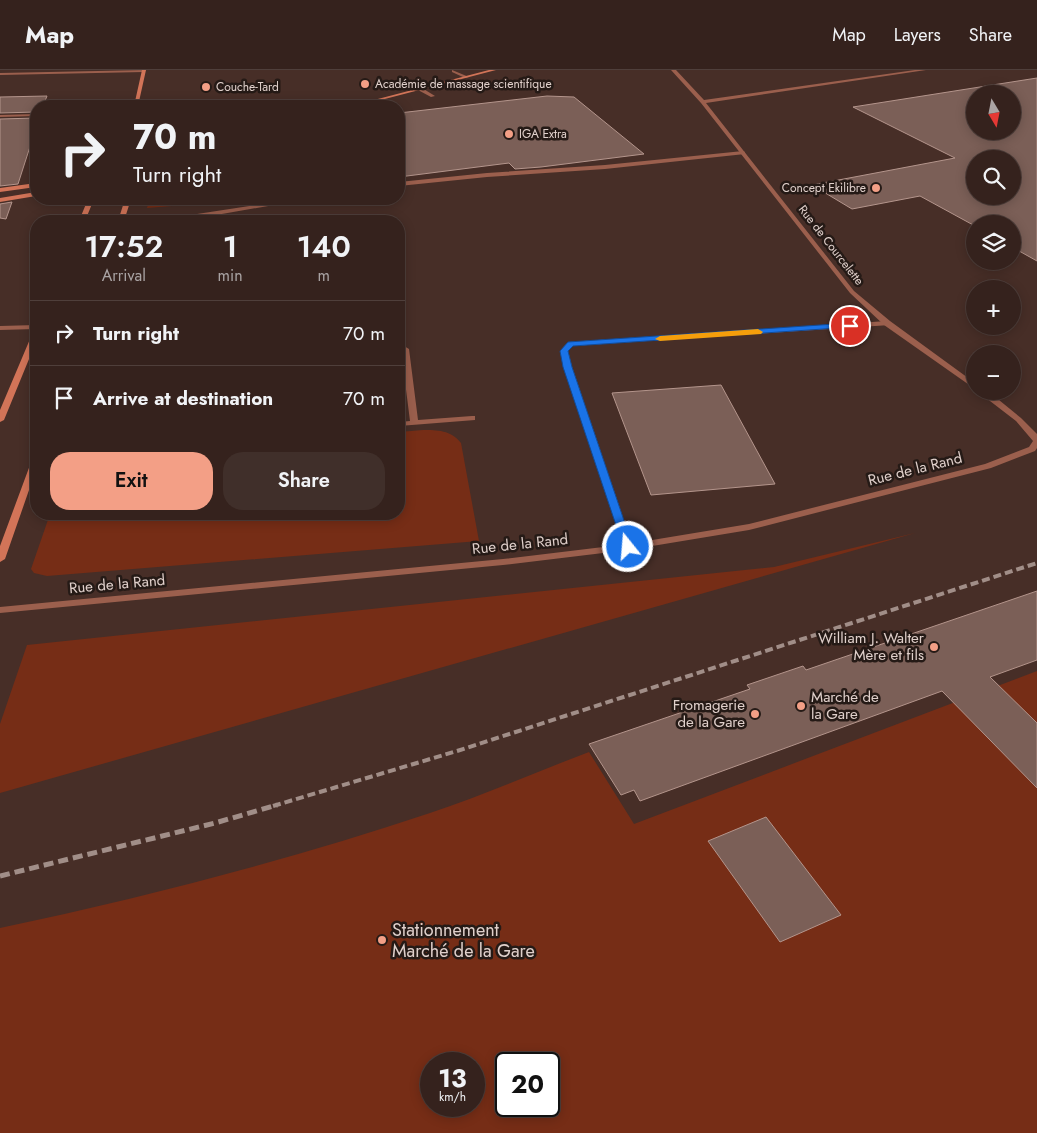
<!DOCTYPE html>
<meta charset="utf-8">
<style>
:root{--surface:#35221d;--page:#402f2a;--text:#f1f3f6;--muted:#aaa4a4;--line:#4f3f3b;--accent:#f39f86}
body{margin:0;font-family:Jost,sans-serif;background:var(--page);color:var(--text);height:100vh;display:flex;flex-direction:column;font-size:19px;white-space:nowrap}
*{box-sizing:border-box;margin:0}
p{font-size:16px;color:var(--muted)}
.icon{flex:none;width:28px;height:28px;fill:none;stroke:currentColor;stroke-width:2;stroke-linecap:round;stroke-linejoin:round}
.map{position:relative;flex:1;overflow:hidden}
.panel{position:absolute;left:30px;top:145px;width:375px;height:305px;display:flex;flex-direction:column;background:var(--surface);border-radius:20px;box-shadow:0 2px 12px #0003,0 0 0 1px var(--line)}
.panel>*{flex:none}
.top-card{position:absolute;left:30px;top:30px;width:375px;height:105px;border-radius:20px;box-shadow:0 2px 12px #0003,0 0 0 1px var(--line);background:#35221d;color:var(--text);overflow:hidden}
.needle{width:32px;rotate:170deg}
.buttons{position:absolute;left:966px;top:15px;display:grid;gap:10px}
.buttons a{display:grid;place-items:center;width:55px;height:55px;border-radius:50%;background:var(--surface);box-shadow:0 2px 12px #0003,0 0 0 1px var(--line);font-size:25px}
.speed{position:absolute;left:420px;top:982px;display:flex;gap:10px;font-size:25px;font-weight:700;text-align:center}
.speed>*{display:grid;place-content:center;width:65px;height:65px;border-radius:50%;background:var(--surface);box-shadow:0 2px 12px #0003,0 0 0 1px var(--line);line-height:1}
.speed small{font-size:12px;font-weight:400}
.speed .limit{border:2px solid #111;border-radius:8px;background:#fff;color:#111}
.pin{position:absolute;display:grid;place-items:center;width:42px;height:42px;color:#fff;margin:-21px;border:2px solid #fff;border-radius:50%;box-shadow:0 1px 5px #0007}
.me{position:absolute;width:55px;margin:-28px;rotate:343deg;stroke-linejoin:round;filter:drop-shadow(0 0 4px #0008)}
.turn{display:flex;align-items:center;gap:18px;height:105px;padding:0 20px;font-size:22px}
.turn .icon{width:65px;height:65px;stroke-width:2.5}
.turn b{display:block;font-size:35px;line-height:42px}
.eta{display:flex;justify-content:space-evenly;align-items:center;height:85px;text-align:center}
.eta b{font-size:30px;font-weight:600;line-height:35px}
.cta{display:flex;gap:10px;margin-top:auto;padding:10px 20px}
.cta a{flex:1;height:58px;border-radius:20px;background:var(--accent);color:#111;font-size:20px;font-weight:600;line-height:58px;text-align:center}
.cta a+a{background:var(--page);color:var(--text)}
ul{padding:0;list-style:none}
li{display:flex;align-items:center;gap:15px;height:65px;padding:0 20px;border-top:1px solid var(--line)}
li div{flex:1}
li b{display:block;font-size:19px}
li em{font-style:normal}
header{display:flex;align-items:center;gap:30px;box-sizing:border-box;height:70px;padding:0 25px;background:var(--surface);border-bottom:1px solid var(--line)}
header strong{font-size:24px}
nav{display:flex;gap:28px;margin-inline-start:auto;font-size:18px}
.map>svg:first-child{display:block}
.green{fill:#762d16;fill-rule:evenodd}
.building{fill:#7b5f57;stroke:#b4958c;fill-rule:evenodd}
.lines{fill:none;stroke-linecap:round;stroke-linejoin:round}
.lane{fill:#9b5f4d;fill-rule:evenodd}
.street{fill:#9b5f4d;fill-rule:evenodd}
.secondary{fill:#d27458;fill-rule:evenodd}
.rail-far1{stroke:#a18e88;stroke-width:4;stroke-dasharray:8 4;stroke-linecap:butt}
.rail{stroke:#a18e88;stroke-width:5;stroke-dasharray:10 5;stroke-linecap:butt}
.route{fill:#1a73e8;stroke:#114b97}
.slow{fill:#f59e0b}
.poi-dot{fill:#f39f86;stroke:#251a16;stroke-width:2}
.labels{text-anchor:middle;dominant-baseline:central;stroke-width:5;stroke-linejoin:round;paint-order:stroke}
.far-poi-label{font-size:12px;fill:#e0d0cb;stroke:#251a16;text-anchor:start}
.far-street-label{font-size:12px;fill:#e0d0cb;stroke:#251a16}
.street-label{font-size:15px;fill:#e0d0cb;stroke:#251a16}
.poi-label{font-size:15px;fill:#e0d0cb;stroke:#251a16;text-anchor:end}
.near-poi-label{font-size:18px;fill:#e0d0cb;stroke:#251a16;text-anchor:start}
</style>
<header>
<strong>Map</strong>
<nav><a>Map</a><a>Layers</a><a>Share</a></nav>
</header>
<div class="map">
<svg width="1037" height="1063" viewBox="0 0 1037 1063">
<rect width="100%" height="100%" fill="#472e27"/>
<path class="green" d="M 150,129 L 183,129 L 184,135 L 147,138 Z
M 423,360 C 437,360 451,360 461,373 L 479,471 L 47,506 L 34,503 L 31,499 L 50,444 L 399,444 L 399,362 Z
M 915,463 L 0,723 L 0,654 L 27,575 L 774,497 Z
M 1037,601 L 1037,1063 L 0,1063 L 0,858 C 146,827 289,790 430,743 C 484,725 536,702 589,682 L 634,754 ZM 431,994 L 474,994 L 474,1036 L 431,1036 ZM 506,994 L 549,994 L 549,1036 L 506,1036 Z"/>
<path class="building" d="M 1037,8 L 1037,191 L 1012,177 L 1012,154 L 975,154 L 975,156 L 920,126 L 852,139 L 812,115 L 955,88 L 853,37 ZM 975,24 L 1012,24 L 1012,61 L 975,61 ZM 975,89 L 1012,89 L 1012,126 L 975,126 Z
M 47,26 L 43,36 L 36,36 L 36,42 L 0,43 L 0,27 Z
M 547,26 L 574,27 L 644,84 L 541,97 L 515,99 L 509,93 L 399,107 L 399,43 Z
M 36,48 L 36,58 L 18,114 L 0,116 L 0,49 Z
M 12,132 L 6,149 L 0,148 L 0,134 Z
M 721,315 L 775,414 L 651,425 L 612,323 Z
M 1037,521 L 1037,590 L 990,607 L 1037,653 L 1037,718 L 942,621 L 640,731 L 634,720 L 621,725 L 589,674 L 750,619 L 747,615 L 803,596 L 806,600 Z
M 766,747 L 841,845 L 780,872 L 708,771 Z"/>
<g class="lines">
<path class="lane" d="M 452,0 L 469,7 L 465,8 L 452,2 Z
M 418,18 L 422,18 L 435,26 L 431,27 L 418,20 Z
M 177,33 L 179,35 L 138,36 L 140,35 Z
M 743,81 L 745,82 L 745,84 L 605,99 L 487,107 L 399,116 L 399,112 L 487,103 L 605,95 Z
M 295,129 L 308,129 L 199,148 L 191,151 L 184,151 L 197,144 Z
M 887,251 L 890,251 L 890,255 L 573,276 L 568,281 L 572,297 L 633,477 L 628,480 L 625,479 L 564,297 L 560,281 L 568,272 Z
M 36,255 L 36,259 L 0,260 L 0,256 Z
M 399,273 L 409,279 L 418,350 L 472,346 L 475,346 L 475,350 L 399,356 L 399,352 L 410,351 L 401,280 L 399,278 Z"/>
<path class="street" d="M 146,0 L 144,2 L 0,5 L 0,3 Z
M 671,0 L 676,0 L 704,30 L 915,0 L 926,0 L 706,33 L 854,221 L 890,251 L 975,313 L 975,319 L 884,255 L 850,223 L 701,33 Z
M 36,44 L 36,46 L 0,47 L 0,45 Z
M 977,321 L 986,321 L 999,330 L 1021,348 L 1037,364 L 1037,378 L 1035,381 L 991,398 L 749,460 L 628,480 L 503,495 L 0,543 L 0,537 L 503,489 L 628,474 L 749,454 L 985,394 L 1029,377 L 1033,371 L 1016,351 Z"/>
<path class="secondary" d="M 142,0 L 146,0 L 138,36 L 134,36 Z
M 489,0 L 496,0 L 358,36 L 351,36 Z
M 36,113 L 36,117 L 0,122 L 0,118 Z
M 36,122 L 36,126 L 0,132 L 0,128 Z
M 88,129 L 94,129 L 85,151 L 79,151 Z
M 125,129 L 131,129 L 124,151 L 118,151 Z
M 33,262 L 36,262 L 36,272 L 4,350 L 0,352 L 0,340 Z
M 33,387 L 36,387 L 36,400 L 5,489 L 0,492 L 0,476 Z"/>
<path class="rail-far1" d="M 273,736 L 457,681 L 1037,493"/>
<path class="rail" d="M 0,806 L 215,753 L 277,735"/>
</g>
<path class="route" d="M 850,253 L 853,254 L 853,257 L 573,276 L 568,281 L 572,297 L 633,477 L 628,480 L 624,479 L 563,297 L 560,281 L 568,272 Z"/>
<path class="slow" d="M 758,259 L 763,262 L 761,264 L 660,271 L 655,269 L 660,266 Z"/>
<g class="poi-dot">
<circle cx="365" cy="14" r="5"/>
<circle cx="206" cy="17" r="5"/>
<circle cx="509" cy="64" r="5"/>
<circle cx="876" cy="118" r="5"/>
<circle cx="934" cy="577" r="5"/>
<circle cx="801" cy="636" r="5"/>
<circle cx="755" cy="644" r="5"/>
<circle cx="382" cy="870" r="5"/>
</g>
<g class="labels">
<g class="far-poi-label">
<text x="375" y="14">Académie de massage scientifique</text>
<text x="216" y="17">Couche-Tard</text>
<text x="519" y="64">IGA Extra</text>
<text x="866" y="118" text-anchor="end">Concept Ekilibre</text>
</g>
<g class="far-street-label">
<text transform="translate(831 175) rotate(52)">Rue de Courcelette</text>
</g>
<g class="street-label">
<text transform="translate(915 399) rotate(-14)">Rue de la Rand</text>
<text transform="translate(520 474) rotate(-6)">Rue de la Rand</text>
<text transform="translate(117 514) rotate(-5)">Rue de la Rand</text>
</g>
<g class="poi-label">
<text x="924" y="568">William J. Walter<tspan x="924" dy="17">Mère et fils</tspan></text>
<text x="811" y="627" text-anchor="start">Marché de<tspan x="811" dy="17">la Gare</tspan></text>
<text x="745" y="635">Fromagerie<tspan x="745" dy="17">de la Gare</tspan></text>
</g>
<g class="near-poi-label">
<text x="392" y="860">Stationnement<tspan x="392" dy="21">Marché de la Gare</tspan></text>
</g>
</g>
</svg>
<div class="buttons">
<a><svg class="needle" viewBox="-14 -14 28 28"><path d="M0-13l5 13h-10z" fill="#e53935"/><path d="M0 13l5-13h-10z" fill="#aaa4a4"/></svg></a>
<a><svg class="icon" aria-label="search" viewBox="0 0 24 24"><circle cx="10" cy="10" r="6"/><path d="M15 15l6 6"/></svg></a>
<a><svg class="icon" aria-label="layers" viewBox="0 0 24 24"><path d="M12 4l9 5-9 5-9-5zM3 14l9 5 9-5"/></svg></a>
<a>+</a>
<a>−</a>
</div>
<div class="speed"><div>13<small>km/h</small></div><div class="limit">20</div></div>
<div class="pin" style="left:850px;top:256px;background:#d93025"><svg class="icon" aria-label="arrive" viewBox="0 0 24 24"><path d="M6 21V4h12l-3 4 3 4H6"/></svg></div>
<svg class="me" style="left:628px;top:477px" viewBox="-20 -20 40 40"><circle r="17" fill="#1a73e8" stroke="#fff" stroke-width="3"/><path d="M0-11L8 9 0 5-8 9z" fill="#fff"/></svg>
<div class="top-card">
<div class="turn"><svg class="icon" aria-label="right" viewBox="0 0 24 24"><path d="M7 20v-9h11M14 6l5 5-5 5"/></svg><div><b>70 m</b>Turn right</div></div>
</div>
<section class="panel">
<div class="eta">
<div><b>17:52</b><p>Arrival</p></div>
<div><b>1</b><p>min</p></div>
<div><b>140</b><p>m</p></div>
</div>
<ul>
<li><svg class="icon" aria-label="right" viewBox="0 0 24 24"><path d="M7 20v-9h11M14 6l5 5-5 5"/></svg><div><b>Turn right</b></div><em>70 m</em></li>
<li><svg class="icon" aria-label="arrive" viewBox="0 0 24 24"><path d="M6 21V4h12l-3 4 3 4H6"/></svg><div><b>Arrive at destination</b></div><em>70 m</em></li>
</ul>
<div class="cta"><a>Exit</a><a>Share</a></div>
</section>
</div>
